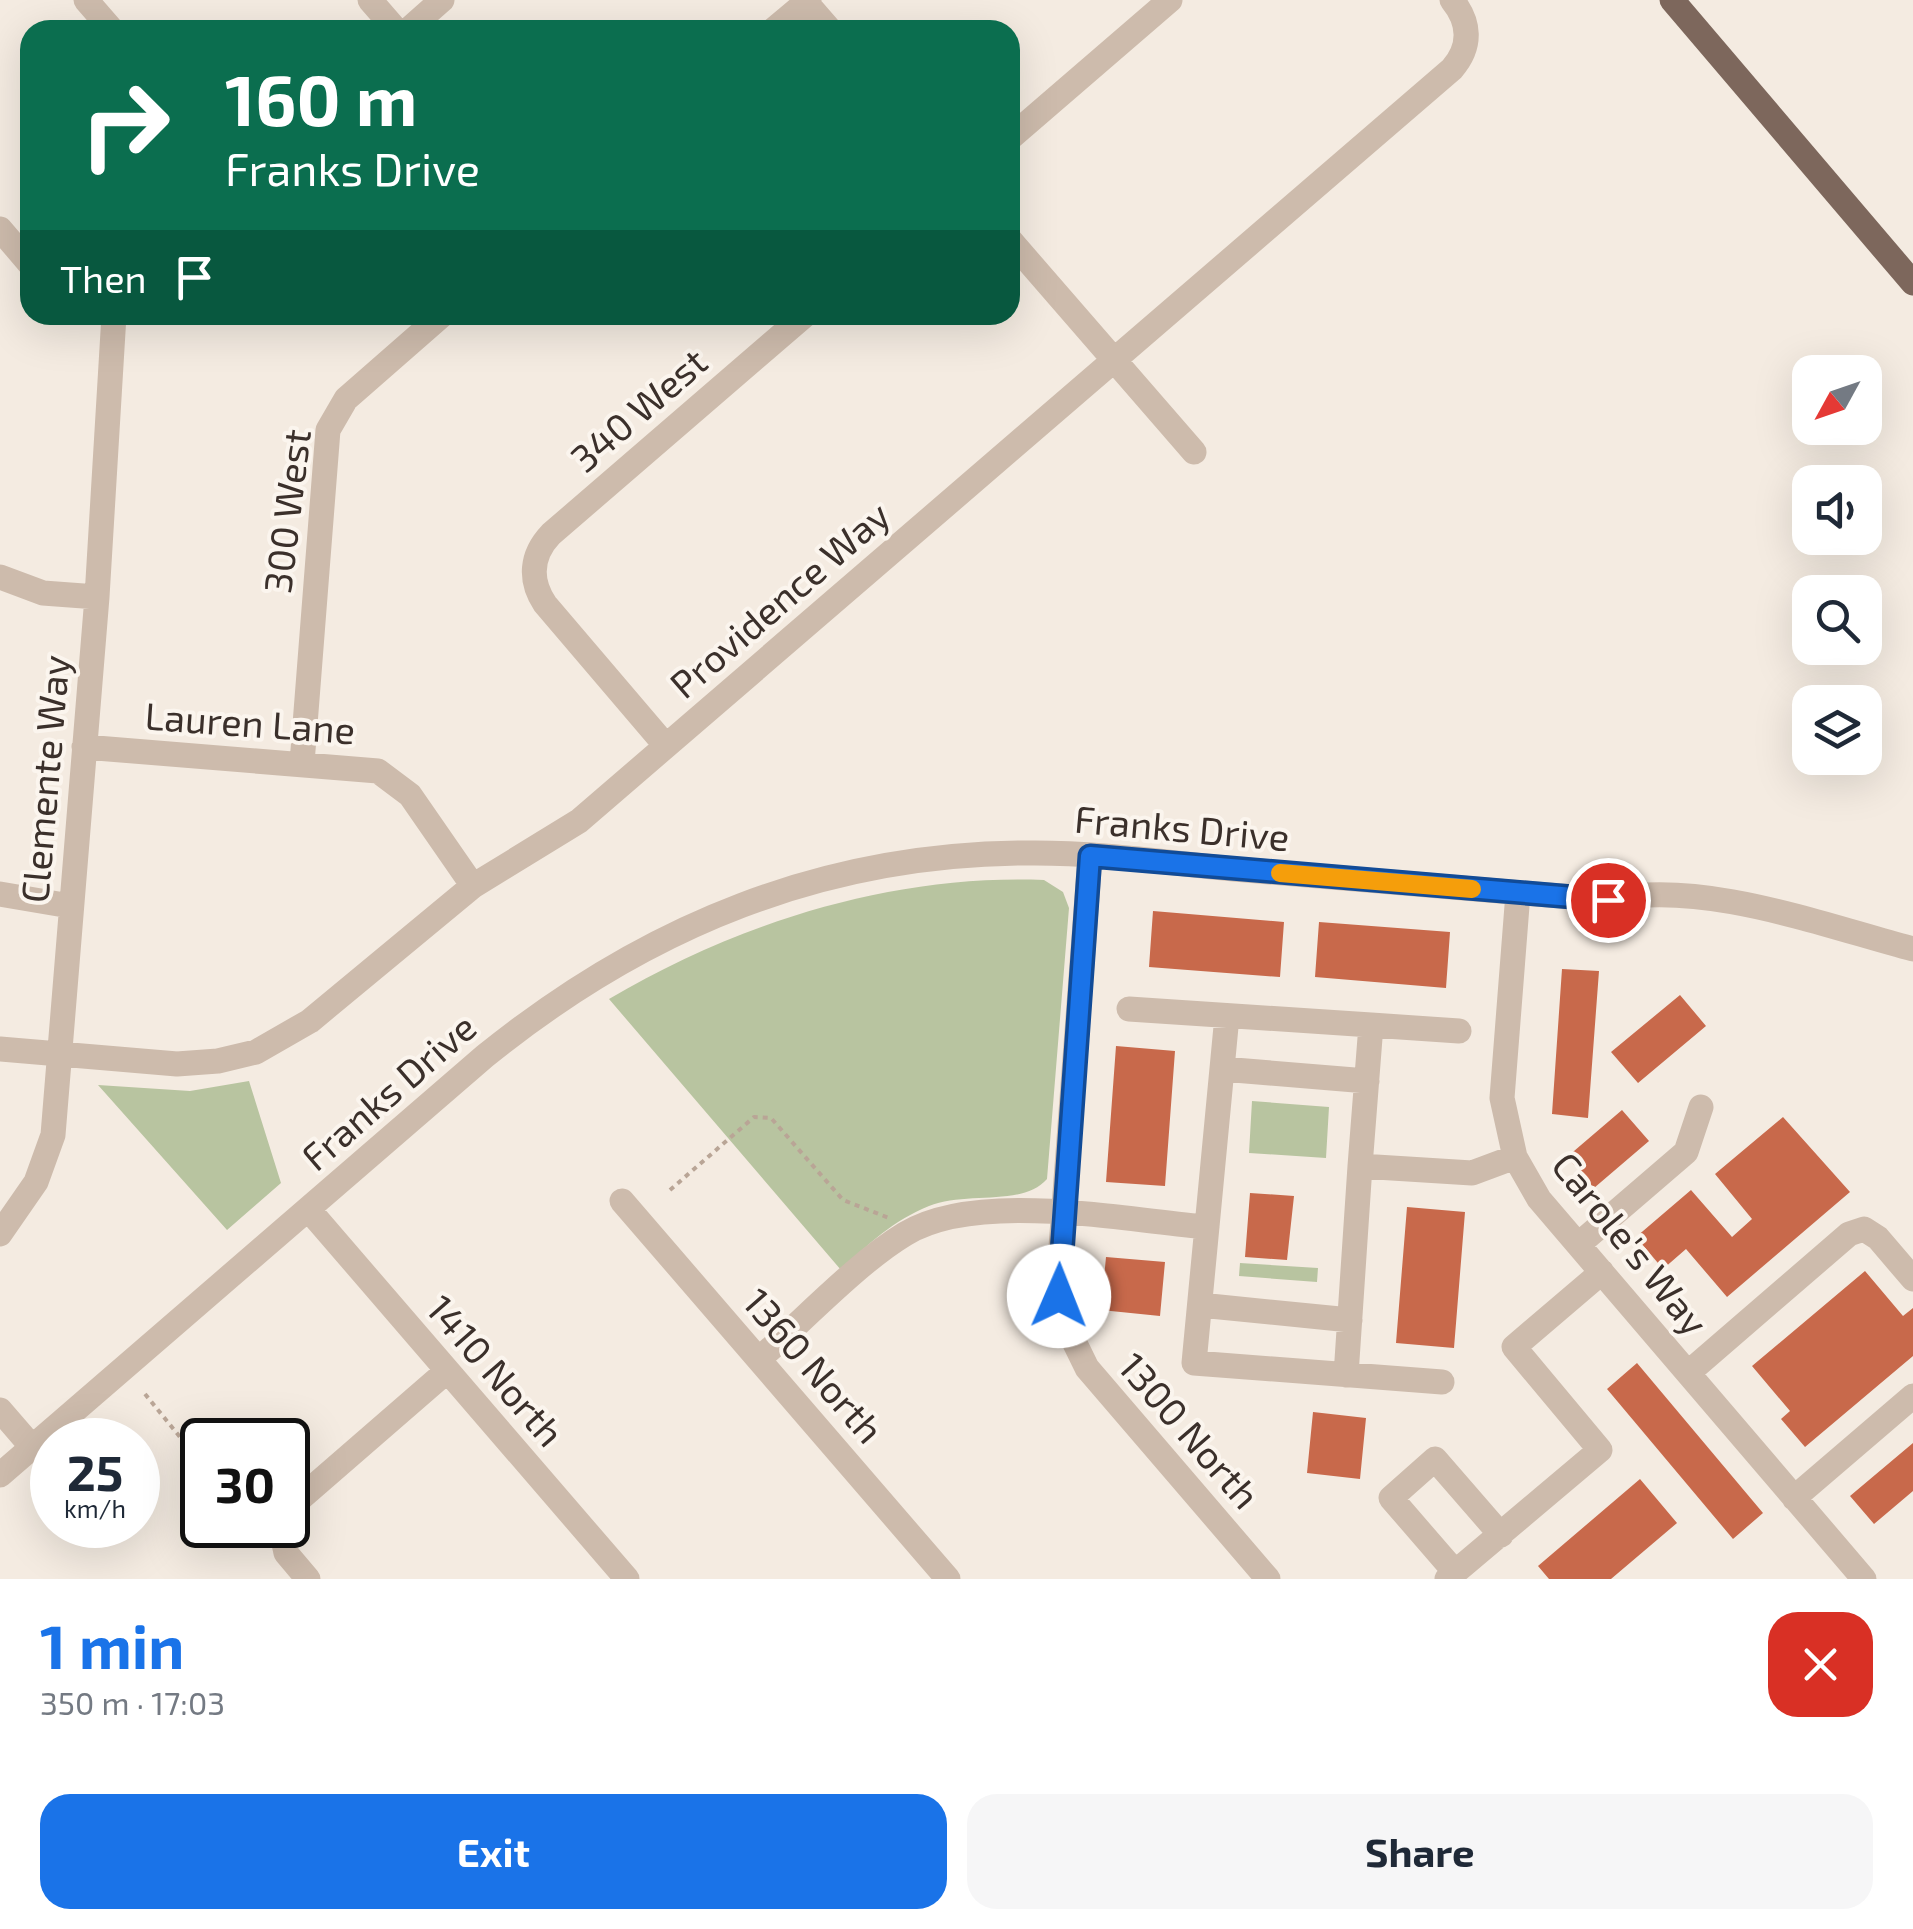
<!DOCTYPE html>
<meta charset="utf-8">
<style>
:root{--surface:#fff;--page:#f6f6f7;--text:#1f2937;--muted:#747a83;--accent:#1a73e8}
body{margin:0;font-family:"Exo 2",sans-serif;background:var(--page);color:var(--text);height:100vh;display:flex;flex-direction:column;font-size:38px;white-space:nowrap}
*{box-sizing:border-box;margin:0}
p{font-size:32px;color:var(--muted)}
.icon{flex:none;width:55px;height:55px;fill:none;stroke:currentColor;stroke-width:2;stroke-linecap:round;stroke-linejoin:round}
.map{position:relative;height:1579px;overflow:hidden}
.panel{display:flex;flex-direction:column;background:var(--surface);flex:1}
.panel>*{flex:none}
.guide{position:absolute;left:20px;top:20px;width:1000px;height:305px;border-radius:30px;box-shadow:0 10px 40px #0002;background:#0b6e4f;color:#fff;overflow:hidden}
.needle{width:65px;rotate:230deg}
.fabs{position:absolute;left:1792px;top:355px;display:grid;gap:20px}
.fabs a{display:grid;place-items:center;width:90px;height:90px;border-radius:20px;background:var(--surface);box-shadow:0 10px 40px #0002;font-size:50px}
.speed{position:absolute;left:30px;top:1418px;display:flex;gap:20px;font-size:50px;font-weight:700;text-align:center}
.speed>*{display:grid;place-content:center;width:130px;height:130px;border-radius:50%;background:var(--surface);box-shadow:0 10px 40px #0002;line-height:1}
.speed small{font-size:25px;font-weight:400}
.speed .limit{border:5px solid #111;border-radius:15px;background:#fff;color:#111}
.pin{position:absolute;display:grid;place-items:center;width:85px;height:85px;color:#fff;margin:-42px;border:5px solid #fff;border-radius:50%;box-shadow:0 2px 10px #0007}
.me{position:absolute;width:110px;margin:-55px;rotate:1deg;stroke-linejoin:round;filter:drop-shadow(0 0 8px #0008)}
.turn{display:flex;align-items:center;gap:35px;height:210px;padding:0 40px;font-size:45px}
.turn .icon{width:130px;height:130px;stroke-width:2.5}
.turn b{display:block;font-size:70px;line-height:85px}
.then{display:flex;align-items:center;height:95px;padding:0 40px;background:#0003;gap:20px;font-size:38px}
.round{display:grid;place-items:center;flex:none;width:105px;height:105px;border-radius:30px;background:var(--page)}
.overview{display:flex;align-items:center;justify-content:space-between;height:170px;padding:0 40px}
h1{font-size:60px;font-weight:700;line-height:75px;color:var(--accent)}
.button{display:flex;gap:20px;margin-top:auto;padding:20px 40px}
.button a{flex:1;height:115px;border-radius:30px;background:var(--accent);color:#fff;font-size:40px;font-weight:700;line-height:115px;text-align:center}
.button a+a{background:var(--page);color:var(--text)}
.map>svg:first-child{display:block}
.green{fill:#b8c4a0}
.building{fill:#c8694b}
.lines{fill:none;stroke-linecap:round;stroke-linejoin:round}
.path{stroke:#b9a596;stroke-width:4;stroke-dasharray:5 5;stroke-linecap:butt}
.minor{stroke:#cdbbac;stroke-width:25}
.major{stroke:#7d675c;stroke-width:25}
.route-casing{stroke:#114b97;stroke-width:25}
.route{stroke:#1a73e8;stroke-width:18}
.slow{stroke:#f59e0b;stroke-width:18}
.labels{text-anchor:middle;dominant-baseline:central;stroke-width:8;stroke-linejoin:round;paint-order:stroke}
.street-label{font-size:38px;fill:#3b302b;stroke:#fbf5ee}
</style>
<div class="map">
<svg width="1913" height="1579" viewBox="0 0 1913 1579">
<rect width="100%" height="100%" fill="#f4ebe1"/>
<path class="green" d="M 1044,880 L 1063,892 L 1069,908 L 1047,1179 C 1023,1207 966,1191 929,1206 C 894,1220 868,1244 841,1270 L 609,999 C 738,923 891,874 1044,880 Z
M 249,1081 L 281,1183 L 227,1230 L 98,1085 L 190,1091 Z
M 1252,1101 L 1329,1107 L 1326,1158 L 1249,1153 Z
M 1240,1263 L 1318,1268 L 1317,1282 L 1239,1276 Z"/>
<path class="building" d="M 1153,911 L 1284,922 L 1280,977 L 1149,967 Z
M 1319,922 L 1450,932 L 1446,988 L 1315,977 Z
M 1562,969 L 1599,971 L 1588,1118 L 1552,1114 Z
M 1680,995 L 1706,1026 L 1638,1083 L 1611,1052 Z
M 1116,1046 L 1175,1051 L 1165,1186 L 1106,1182 Z
M 1622,1110 L 1649,1141 L 1594,1188 L 1567,1157 Z
M 1783,1117 L 1850,1192 L 1727,1297 L 1686,1249 L 1663,1269 L 1636,1237 L 1691,1190 L 1732,1237 L 1752,1219 L 1715,1174 Z
M 1250,1193 L 1294,1196 L 1287,1260 L 1245,1257 Z
M 1407,1207 L 1465,1212 L 1454,1348 L 1396,1343 Z
M 1106,1257 L 1165,1262 L 1160,1316 L 1101,1310 Z
M 1865,1271 L 1903,1316 L 1913,1308 L 1913,1356 L 1805,1447 L 1781,1419 L 1790,1411 L 1752,1366 Z
M 1637,1363 L 1763,1513 L 1733,1539 L 1607,1389 Z
M 1313,1412 L 1366,1418 L 1360,1479 L 1307,1473 Z
M 1913,1443 L 1913,1491 L 1874,1524 L 1850,1496 Z
M 1640,1479 L 1677,1523 L 1611,1579 L 1549,1579 L 1538,1566 Z"/>
<g class="lines">
<path class="path" d="M 670,1190 L 754,1117 L 771,1118 L 843,1200 L 889,1218
M 145,1394 L 202,1464"/>
<path class="minor" d="M 86,0 L 112,30
M 370,0 L 396,30
M 804,0 L 830,30
M 408,30 L 442,0
M 773,30 L 809,0
M 1010,138 L 1170,0
M 0,229 L 30,264
M 1010,240 L 1194,452
M 0,577 L 43,593 L 97,597
M 666,746 L 545,604 C 529,580 531,555 551,534 L 805,315
M 84,747 L 378,771 L 410,795 L 473,886
M 302,763 L 328,430 L 346,399 L 442,315
M 1090,856 L 1059,1274 L 1065,1323 L 1087,1368 L 1268,1579
M 1518,893 L 1502,1098 L 1515,1157 L 1539,1199 L 1864,1579
M 0,894 L 70,906
M 1129,1009 L 1371,1025
M 1227,1016 L 1194,1363 L 1442,1382
M 1459,1031 L 1371,1025 L 1360,1166 L 1472,1173 L 1515,1157
M 0,1049 L 177,1064 L 218,1061 L 256,1052 L 310,1021 L 473,886 L 579,821 L 1452,69 C 1472,46 1470,22 1452,0
M 1222,1069 L 1367,1081
M 622,1201 L 948,1579
M 309,1210 L 627,1579
M 0,1234 L 36,1182 L 53,1135 L 97,597 L 114,315
M 1579,1244 L 1686,1152 L 1701,1107
M 1200,1305 L 1350,1320
M 759,1359 C 803,1321 857,1263 905,1234 C 977,1190 1123,1220 1207,1227
M 1688,1373 L 1849,1234 L 1864,1229 L 1878,1238 L 1913,1279
M 1346,1375 L 1360,1166
M 0,1410 L 32,1447
M 0,1475 L 485,1056 C 646,926 825,852 1035,853 C 1105,853 1176,864 1246,870 C 1367,880 1488,890 1608,900 C 1701,879 1822,925 1913,949
M 1794,1498 L 1913,1396
M 288,1509 L 447,1371
M 280,1525 L 286,1553 L 308,1579
M 1455,1572 L 1391,1498 L 1435,1459 L 1501,1535
M 1447,1579 L 1600,1450 L 1514,1347 L 1602,1272"/>
<path class="major" d="M 1672,0 L 1913,283"/>
</g>
<g class="lines">
<defs>
<path id="route" d="M 1059,1296 L 1090,856 L 1608,900"/>
</defs>
<use href="#route" class="route-casing"/>
<use href="#route" class="route"/>
<path class="slow" d="M 1280,873 L 1472,889"/>
</g>
<g class="labels">
<g class="street-label">
<text transform="translate(638 409) rotate(-41)">340 West</text>
<text transform="translate(286 511) rotate(-83)">300 West</text>
<text transform="translate(779 599) rotate(-41)">Providence Way</text>
<text transform="translate(250 722) rotate(4)">Lauren Lane</text>
<text transform="translate(44 779) rotate(-85)">Clemente Way</text>
<text transform="translate(1182 827) rotate(5)">Franks Drive</text>
<text transform="translate(388 1091) rotate(-41)">Franks Drive</text>
<text transform="translate(1631 1243) rotate(51)">Carole's Way</text>
<text transform="translate(814 1365) rotate(49)">1360 North</text>
<text transform="translate(496 1370) rotate(49)">1410 North</text>
<text transform="translate(1190 1430) rotate(49)">1300 North</text>
</g>
</g>
</svg>
<div class="fabs">
<a><svg class="needle" viewBox="-14 -14 28 28"><path d="M0-13l5 13h-10z" fill="#e53935"/><path d="M0 13l5-13h-10z" fill="#747a83"/></svg></a>
<a><svg class="icon" aria-label="sound" viewBox="0 0 24 24"><path d="M4 9h4l5-4v14l-5-4H4zM17 9q2 3 0 6"/></svg></a>
<a><svg class="icon" aria-label="search" viewBox="0 0 24 24"><circle cx="10" cy="10" r="6"/><path d="M15 15l6 6"/></svg></a>
<a><svg class="icon" aria-label="layers" viewBox="0 0 24 24"><path d="M12 4l9 5-9 5-9-5zM3 14l9 5 9-5"/></svg></a>
</div>
<div class="speed"><div>25<small>km/h</small></div><div class="limit">30</div></div>
<div class="pin" style="left:1608px;top:900px;background:#d93025"><svg class="icon" aria-label="arrive" viewBox="0 0 24 24"><path d="M6 21V4h12l-3 4 3 4H6"/></svg></div>
<svg class="me" style="left:1059px;top:1296px" viewBox="-20 -20 40 40"><circle r="19" fill="#fff"/><path d="M0-13L10 11 0 6-10 11z" fill="#1a73e8"/></svg>
<div class="guide">
<div class="turn"><svg class="icon" aria-label="right" viewBox="0 0 24 24"><path d="M7 20v-9h11M14 6l5 5-5 5"/></svg><div><b>160 m</b>Franks Drive</div></div>
<div class="then">Then<svg class="icon" aria-label="arrive" viewBox="0 0 24 24"><path d="M6 21V4h12l-3 4 3 4H6"/></svg></div>
</div>
</div>
<section class="panel">
<div class="overview"><div><h1>1 min</h1><p>350 m · 17:03</p></div><a class="round" style="background:#d93025;color:#fff"><svg class="icon" aria-label="close" viewBox="0 0 24 24"><path d="M6 6l12 12M18 6L6 18"/></svg></a></div>
<div class="button"><a>Exit</a><a>Share</a></div>
</section>
